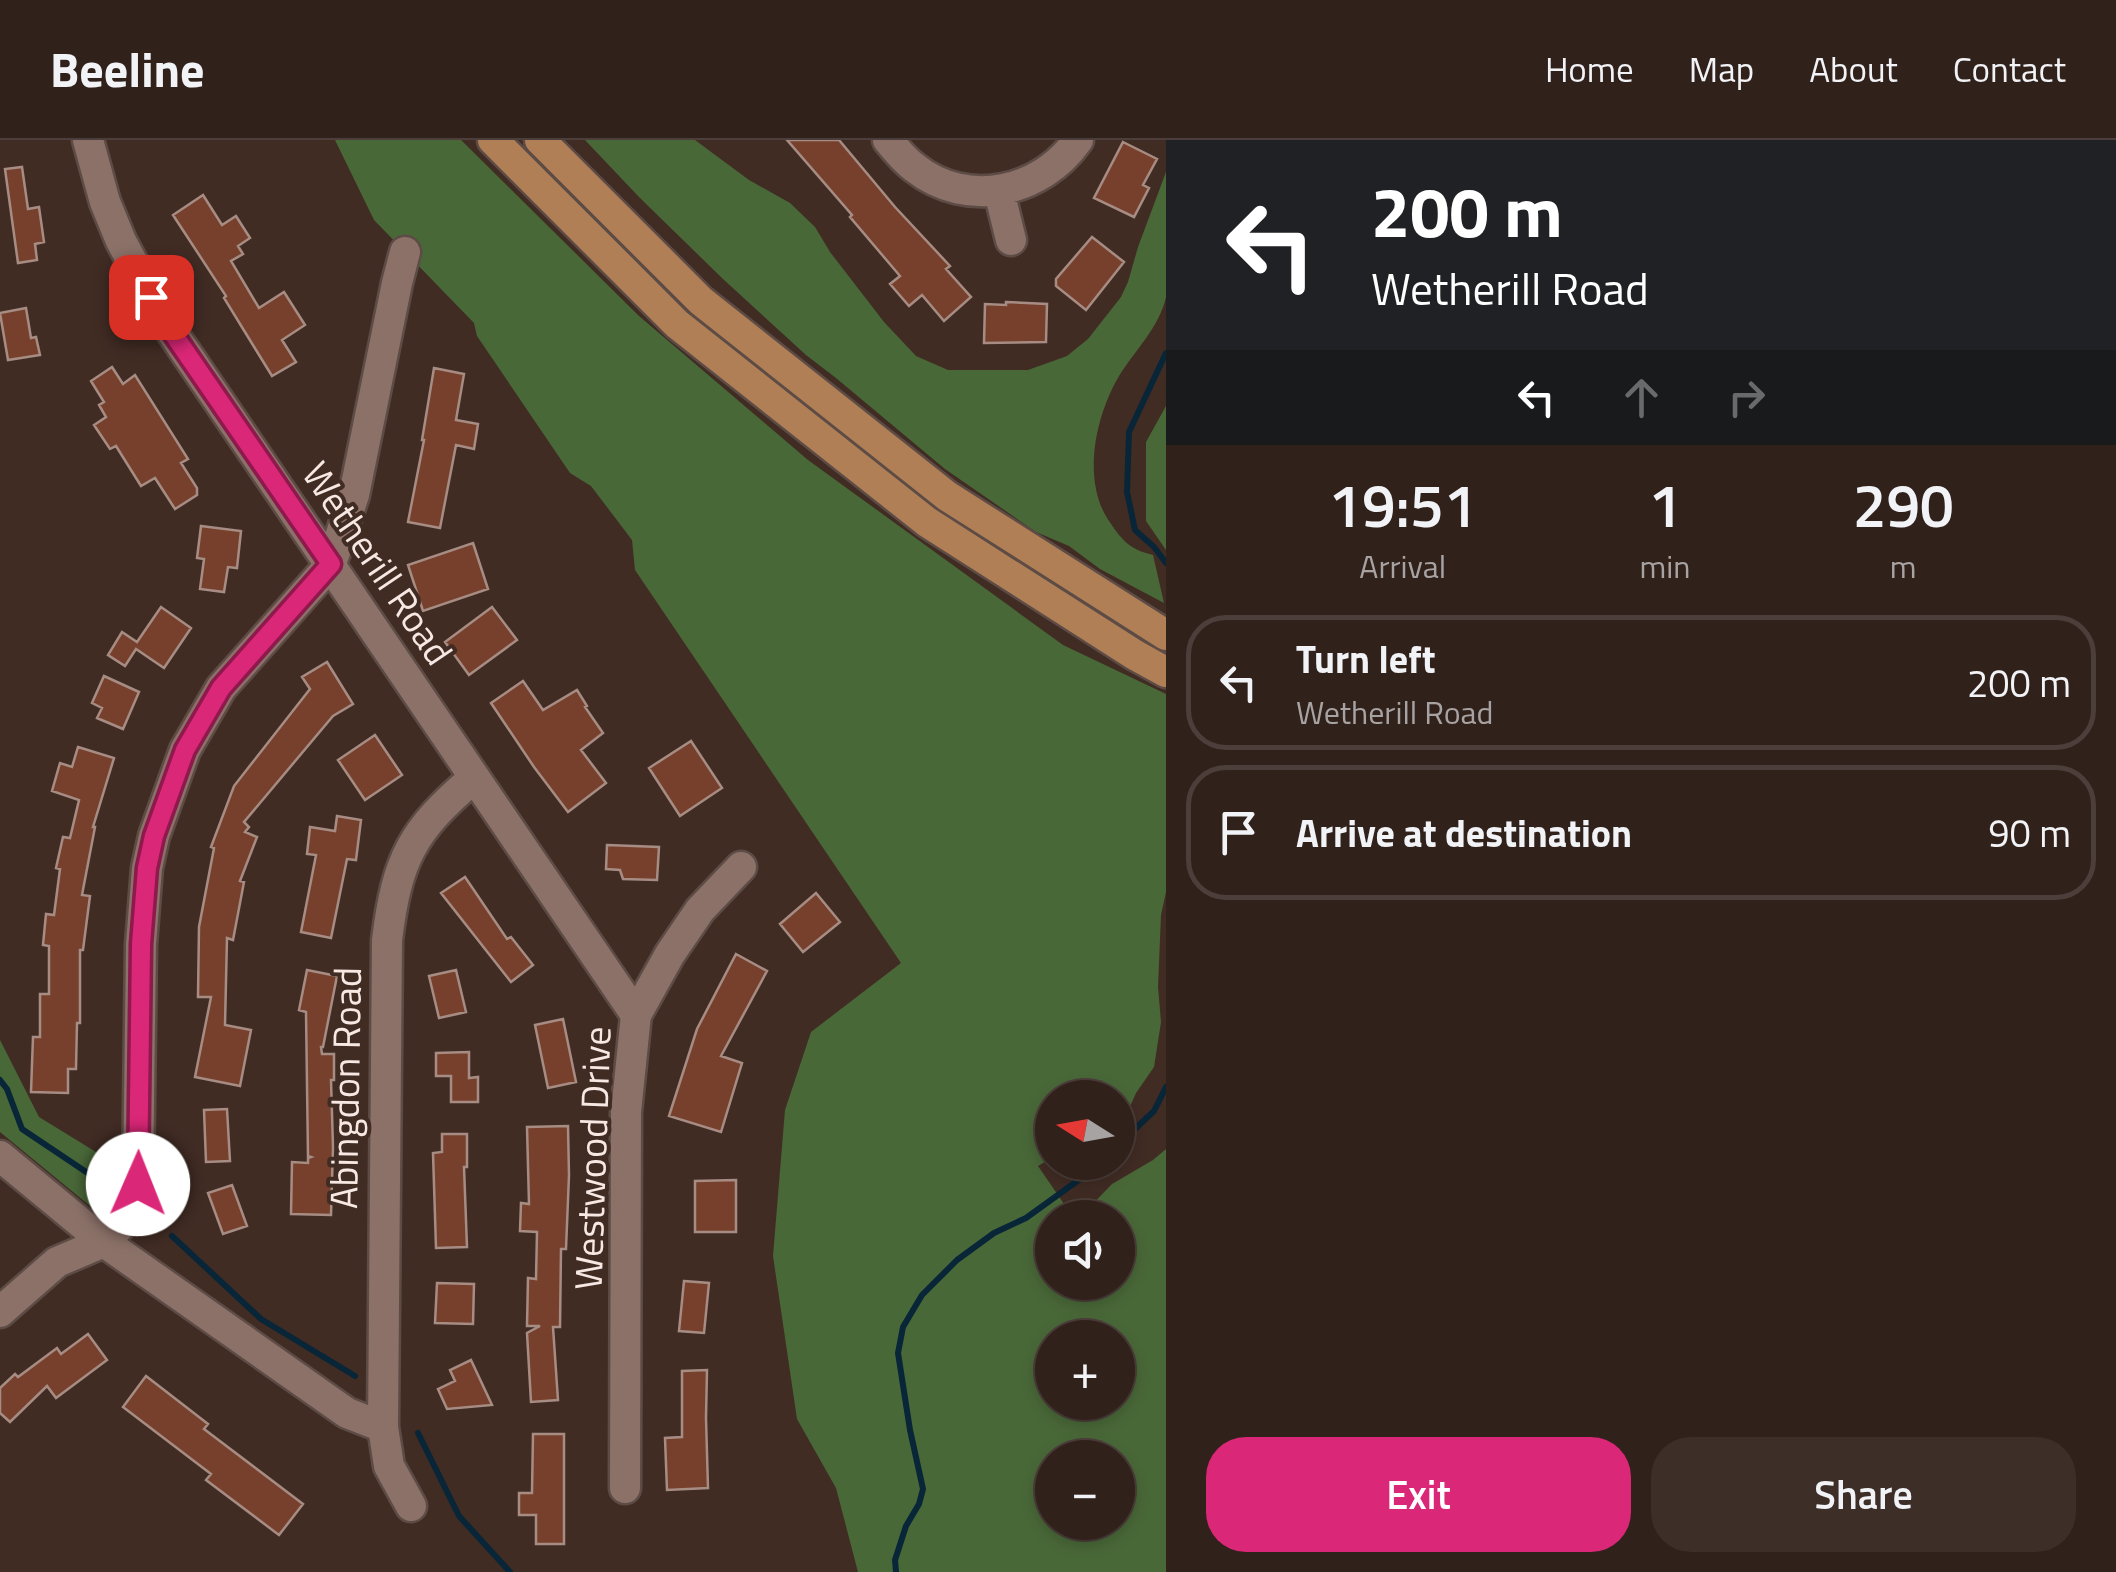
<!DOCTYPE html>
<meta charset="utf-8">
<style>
:root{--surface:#31211b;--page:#3d2e28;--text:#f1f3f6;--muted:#a8a3a3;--line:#4c3e3a;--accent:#db2777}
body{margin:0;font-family:"Titillium Web",sans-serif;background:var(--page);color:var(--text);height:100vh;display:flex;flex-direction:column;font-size:38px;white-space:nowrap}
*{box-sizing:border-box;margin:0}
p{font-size:32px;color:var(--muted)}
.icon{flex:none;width:55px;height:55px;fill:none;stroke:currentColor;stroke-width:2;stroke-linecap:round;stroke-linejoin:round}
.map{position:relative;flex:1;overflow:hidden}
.sheet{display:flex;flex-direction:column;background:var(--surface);width:950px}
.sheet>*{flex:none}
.top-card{background:#202124;color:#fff;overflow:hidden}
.needle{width:65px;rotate:281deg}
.buttons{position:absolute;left:1035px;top:940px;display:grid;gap:20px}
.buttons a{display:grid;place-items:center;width:100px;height:100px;border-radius:50%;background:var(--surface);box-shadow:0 5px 15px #0003,0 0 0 2px var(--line);font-size:50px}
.pin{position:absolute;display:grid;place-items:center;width:85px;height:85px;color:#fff;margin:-42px;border-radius:20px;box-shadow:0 5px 15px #0006}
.me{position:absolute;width:110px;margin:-55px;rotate:1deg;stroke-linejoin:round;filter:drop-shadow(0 0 8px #0008)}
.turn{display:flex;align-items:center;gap:35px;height:210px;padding:0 40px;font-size:45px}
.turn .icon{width:130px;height:130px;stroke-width:2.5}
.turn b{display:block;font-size:70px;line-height:85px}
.lanes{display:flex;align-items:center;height:95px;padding:0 40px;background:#0003;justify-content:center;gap:50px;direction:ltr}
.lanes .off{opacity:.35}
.eta{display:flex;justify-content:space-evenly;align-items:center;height:170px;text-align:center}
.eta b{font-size:60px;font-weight:600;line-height:70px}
.action{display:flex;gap:20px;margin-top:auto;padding:20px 40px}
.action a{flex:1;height:115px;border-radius:40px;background:var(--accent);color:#fff;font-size:40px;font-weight:600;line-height:115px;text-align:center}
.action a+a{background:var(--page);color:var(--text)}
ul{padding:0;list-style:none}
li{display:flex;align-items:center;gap:30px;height:135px;margin:0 20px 15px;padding:0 20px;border:5px solid var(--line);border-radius:40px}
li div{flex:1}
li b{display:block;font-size:38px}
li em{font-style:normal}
header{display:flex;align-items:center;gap:60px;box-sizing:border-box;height:140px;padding:0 50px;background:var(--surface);border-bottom:2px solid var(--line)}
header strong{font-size:48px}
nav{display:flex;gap:55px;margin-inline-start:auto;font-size:35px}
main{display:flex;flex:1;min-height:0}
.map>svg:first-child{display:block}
.forest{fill:#496838;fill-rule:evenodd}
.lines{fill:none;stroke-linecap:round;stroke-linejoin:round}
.stream{stroke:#082638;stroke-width:6}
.building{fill:#76402d;stroke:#a68c83;stroke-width:2.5}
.minor-casing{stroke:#5d4b45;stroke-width:35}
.major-casing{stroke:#5d4b45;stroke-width:35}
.minor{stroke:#8b7168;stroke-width:30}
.major{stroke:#b07f55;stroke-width:30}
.route-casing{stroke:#8e194d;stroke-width:25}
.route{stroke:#db2777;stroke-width:18}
.labels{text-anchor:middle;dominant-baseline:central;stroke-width:8;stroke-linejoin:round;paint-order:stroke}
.street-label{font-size:38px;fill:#f7e8e3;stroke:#412c24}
</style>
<header>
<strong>Beeline</strong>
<nav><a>Home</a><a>Map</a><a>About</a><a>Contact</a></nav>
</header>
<main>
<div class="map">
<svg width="1166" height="1432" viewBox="0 0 1166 1432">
<rect width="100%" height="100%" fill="#412c24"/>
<path class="forest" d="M 335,0 L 461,0 L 639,176 L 808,320 L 1063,505 L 1166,554 L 1166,752 L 1161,775 L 1158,847 L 1161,882 L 1154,927 L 1136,953 L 1124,980 L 1118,983 L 1118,958 L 1052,958 L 1052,1018 L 1038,1026 L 1073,1077 L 1052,1078 L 1052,1142 L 1118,1142 L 1118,1078 L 1080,1077 L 1112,1044 L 1153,1020 L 1166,1009 L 1166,1432 L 858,1432 L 836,1348 L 797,1279 L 773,1116 L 785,970 L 811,892 L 901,823 L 635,430 L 632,400 L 591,346 L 570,333 L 477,196 L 474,183 L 374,80 ZM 1052,1198 L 1118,1198 L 1118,1262 L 1052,1262 ZM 1052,1318 L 1118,1318 L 1118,1382 L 1052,1382 Z
M 585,0 L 695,0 L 749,40 L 790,63 L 815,87 L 830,112 L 884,182 L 916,216 L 948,230 L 1028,230 L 1067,216 L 1088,199 L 1121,157 L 1128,142 L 1138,107 L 1166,32 L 1166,157 C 1159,188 1135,210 1119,236 C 1096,275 1082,337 1107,378 C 1121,399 1128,409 1153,415 L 1164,463 L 1100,429 L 1069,406 L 1036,392 L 945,329 L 836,238 L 806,215 L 723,139 L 639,57 Z
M 1166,266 L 1166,410 L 1146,381 L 1146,302 Z
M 0,900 L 39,977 L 122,1028 L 95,1070 L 0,992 Z"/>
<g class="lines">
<path class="stream" d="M 1166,213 L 1129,292 L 1127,352 L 1135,390 L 1154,407 L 1166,423
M 0,940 L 7,949 L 22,989 L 116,1052
M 1118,1005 L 1154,971 L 1166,947
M 172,1096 L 261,1179 L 355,1236
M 418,1293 L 459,1376 L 510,1432
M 896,1432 L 895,1420 L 906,1386 L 919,1364 L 923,1349 L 910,1290 L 898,1213 L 903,1187 L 922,1155 L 957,1120 L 994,1093 L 1026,1078 L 1080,1039 L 1098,1022"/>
</g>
<path class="building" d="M 787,0 L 839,0 L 895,67 L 950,126 L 946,129 L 971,157 L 944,181 L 922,155 L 909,166 L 890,144 L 900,136 L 850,77 L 852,75 Z
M 1123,2 L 1157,19 L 1143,45 L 1149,48 L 1134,77 L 1094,58 Z
M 22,27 L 28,69 L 39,67 L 44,102 L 35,104 L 37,120 L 18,123 L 5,29 Z
M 203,55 L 222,85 L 236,76 L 250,98 L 238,106 L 243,114 L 231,121 L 259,168 L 284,152 L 305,185 L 282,200 L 296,222 L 272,236 L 224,158 L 226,156 L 173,75 Z
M 1092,97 L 1124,122 L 1086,170 L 1056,146 L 1056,139 Z
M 1006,162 L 1047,164 L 1046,202 L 984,203 L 985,164 L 1006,165 Z
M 26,168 L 31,198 L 36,197 L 40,215 L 8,220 L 0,173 Z
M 112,227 L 123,244 L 135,235 L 188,319 L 181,323 L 197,348 L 197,355 L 175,369 L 155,338 L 141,346 L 116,306 L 110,309 L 94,285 L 106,277 L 99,265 L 104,262 L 91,241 Z
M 434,228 L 464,234 L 456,280 L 478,284 L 474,309 L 456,305 L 440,388 L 408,382 L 424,300 L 422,300 Z
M 201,386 L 241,391 L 237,428 L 228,427 L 224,452 L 200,449 L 204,419 L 197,418 Z
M 473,403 L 488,449 L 423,471 L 408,425 Z
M 161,467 L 191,488 L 164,528 L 136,509 L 125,526 L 108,515 L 122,492 L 137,502 Z
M 492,467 L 517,500 L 469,535 L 445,502 Z
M 327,522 L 353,564 L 333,576 L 244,682 L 249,687 L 245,692 L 257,697 L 240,741 L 244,742 L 233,800 L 227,798 L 225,885 L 251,890 L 240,946 L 195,937 L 211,857 L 198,857 L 199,787 L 214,708 L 211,707 L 234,646 L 310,549 L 302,537 Z
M 104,536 L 139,552 L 123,589 L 97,578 L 102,568 L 92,563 Z
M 523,541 L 543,570 L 577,550 L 587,566 L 585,567 L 603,593 L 581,610 L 606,643 L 568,672 L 534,627 L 491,563 Z
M 375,595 L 402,635 L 365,660 L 338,620 Z
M 691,601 L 722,648 L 680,676 L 649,628 Z
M 78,607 L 114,618 L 93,687 L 95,687 L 82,755 L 90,756 L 83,810 L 80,810 L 80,883 L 77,883 L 76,929 L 68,929 L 68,953 L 31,952 L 33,897 L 40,897 L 40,854 L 49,854 L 49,806 L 43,805 L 46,774 L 54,775 L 60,729 L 56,728 L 63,697 L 70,698 L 79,660 L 52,651 L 60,623 L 72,627 Z
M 337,676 L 361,680 L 356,720 L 347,719 L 331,798 L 301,792 L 316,715 L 307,714 L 310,687 L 335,691 Z
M 607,705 L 659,707 L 657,740 L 623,739 L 620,730 L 606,729 Z
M 465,737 L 507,799 L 511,797 L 533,825 L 511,842 L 441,753 Z
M 816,753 L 840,782 L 803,812 L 780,784 Z
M 736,814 L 767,831 L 721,916 L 742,923 L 721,992 L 669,976 L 697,889 Z
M 307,830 L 337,836 L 323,907 L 321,907 L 322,914 L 334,914 L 334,940 L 331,940 L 333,1007 L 331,1075 L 291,1074 L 292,1022 L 308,1023 L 308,1018 L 311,1017 L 308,1016 L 306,872 L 299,870 Z
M 456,830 L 466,872 L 439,878 L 429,836 Z
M 563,879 L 576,942 L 548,948 L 535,885 Z
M 469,912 L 469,938 L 478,937 L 478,962 L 451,962 L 451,936 L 436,936 L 436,913 Z
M 227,969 L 230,1021 L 206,1022 L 204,970 Z
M 568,986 L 569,1035 L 566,1109 L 561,1109 L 560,1187 L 553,1187 L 558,1260 L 531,1262 L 527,1193 L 540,1186 L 527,1186 L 528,1138 L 536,1139 L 537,1092 L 520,1091 L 521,1063 L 529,1064 L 527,987 Z
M 442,994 L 467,994 L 467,1027 L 464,1027 L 467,1107 L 436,1108 L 433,1013 L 442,1012 Z
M 736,1040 L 736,1092 L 695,1092 L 695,1041 Z
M 232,1045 L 247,1086 L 223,1094 L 208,1053 Z
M 684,1141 L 709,1143 L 704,1193 L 679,1191 Z
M 437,1143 L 474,1144 L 473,1184 L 435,1183 Z
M 88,1194 L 107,1220 L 56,1258 L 47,1246 L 10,1282 L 0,1273 L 0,1248 L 15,1234 L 18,1237 L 57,1208 L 61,1214 Z
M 471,1220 L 492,1265 L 447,1269 L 438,1249 L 455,1241 L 450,1230 Z
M 707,1230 L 706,1278 L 708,1348 L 667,1350 L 665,1298 L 682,1297 L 682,1231 Z
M 146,1236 L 208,1284 L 204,1289 L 303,1364 L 279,1395 L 206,1340 L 211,1334 L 123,1267 Z
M 533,1294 L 564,1294 L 564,1404 L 536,1404 L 536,1375 L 519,1375 L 519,1353 L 532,1353 Z"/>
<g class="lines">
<defs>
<path id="minor" d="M 88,0 L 105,62 L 121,101 L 163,179 L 636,875
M 888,0 C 896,10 904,20 915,28 C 967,69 1041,53 1078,0
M 999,51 L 1011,100
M 0,1016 L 104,1102 L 347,1273 L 383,1287
M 0,1172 L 57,1122 L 104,1102 L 136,1070 L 138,1044 L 141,804 L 147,728 L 154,696 L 185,610 L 221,548 L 331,424 L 354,355 L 397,143 L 405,112
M 625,1348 L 626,972 L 636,875 L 670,814 L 700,770 L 741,727
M 411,1366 L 389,1326 L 383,1287 L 387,800 C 397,720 411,691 474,638"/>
<path id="major" d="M 493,0 L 677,184 L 927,382 L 1135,515 L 1166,532
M 540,0 L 701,161 L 947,356 L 1166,495"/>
</defs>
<use href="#minor" class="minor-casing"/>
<use href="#major" class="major-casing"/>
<use href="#minor" class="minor"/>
<use href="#major" class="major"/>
</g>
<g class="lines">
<defs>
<path id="route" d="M 138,1044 L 141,804 L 147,728 L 154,696 L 185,610 L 221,548 L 331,424 L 163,179 L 151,157"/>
</defs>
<use href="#route" class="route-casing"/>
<use href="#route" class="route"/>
</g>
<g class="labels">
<g class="street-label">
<text transform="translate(378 423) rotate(56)">Wetherill Road</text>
<text transform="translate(345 948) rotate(-89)">Abingdon Road</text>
<text transform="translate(592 1018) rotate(-88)">Westwood Drive</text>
</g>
</g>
</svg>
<div class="buttons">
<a><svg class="needle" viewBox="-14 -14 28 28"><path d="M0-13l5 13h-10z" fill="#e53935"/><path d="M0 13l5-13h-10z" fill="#a8a3a3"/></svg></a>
<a><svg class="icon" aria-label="sound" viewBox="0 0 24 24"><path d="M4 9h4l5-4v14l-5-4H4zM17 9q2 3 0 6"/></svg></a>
<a>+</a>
<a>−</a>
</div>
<div class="pin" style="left:151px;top:157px;background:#d93025"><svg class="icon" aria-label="arrive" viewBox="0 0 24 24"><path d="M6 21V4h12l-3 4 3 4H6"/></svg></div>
<svg class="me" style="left:138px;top:1044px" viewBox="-20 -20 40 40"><circle r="19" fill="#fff"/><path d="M0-13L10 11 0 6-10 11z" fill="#db2777"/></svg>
</div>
<section class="sheet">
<div class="top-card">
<div class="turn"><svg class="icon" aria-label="left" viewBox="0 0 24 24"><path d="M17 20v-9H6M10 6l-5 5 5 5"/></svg><div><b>200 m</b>Wetherill Road</div></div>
<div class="lanes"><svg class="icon" aria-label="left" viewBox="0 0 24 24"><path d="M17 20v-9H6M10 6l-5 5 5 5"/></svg><svg class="icon off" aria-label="ahead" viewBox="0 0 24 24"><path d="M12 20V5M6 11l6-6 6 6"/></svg><svg class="icon off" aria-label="right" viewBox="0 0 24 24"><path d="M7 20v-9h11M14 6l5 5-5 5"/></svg></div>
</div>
<div class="eta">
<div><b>19:51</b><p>Arrival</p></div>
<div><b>1</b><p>min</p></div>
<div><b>290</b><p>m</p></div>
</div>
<ul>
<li><svg class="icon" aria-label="left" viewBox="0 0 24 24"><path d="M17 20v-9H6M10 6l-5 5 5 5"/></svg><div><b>Turn left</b><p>Wetherill Road</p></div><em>200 m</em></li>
<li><svg class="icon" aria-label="arrive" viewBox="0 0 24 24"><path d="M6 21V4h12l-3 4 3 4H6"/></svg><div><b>Arrive at destination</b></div><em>90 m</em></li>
</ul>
<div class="action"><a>Exit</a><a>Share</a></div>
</section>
</main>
